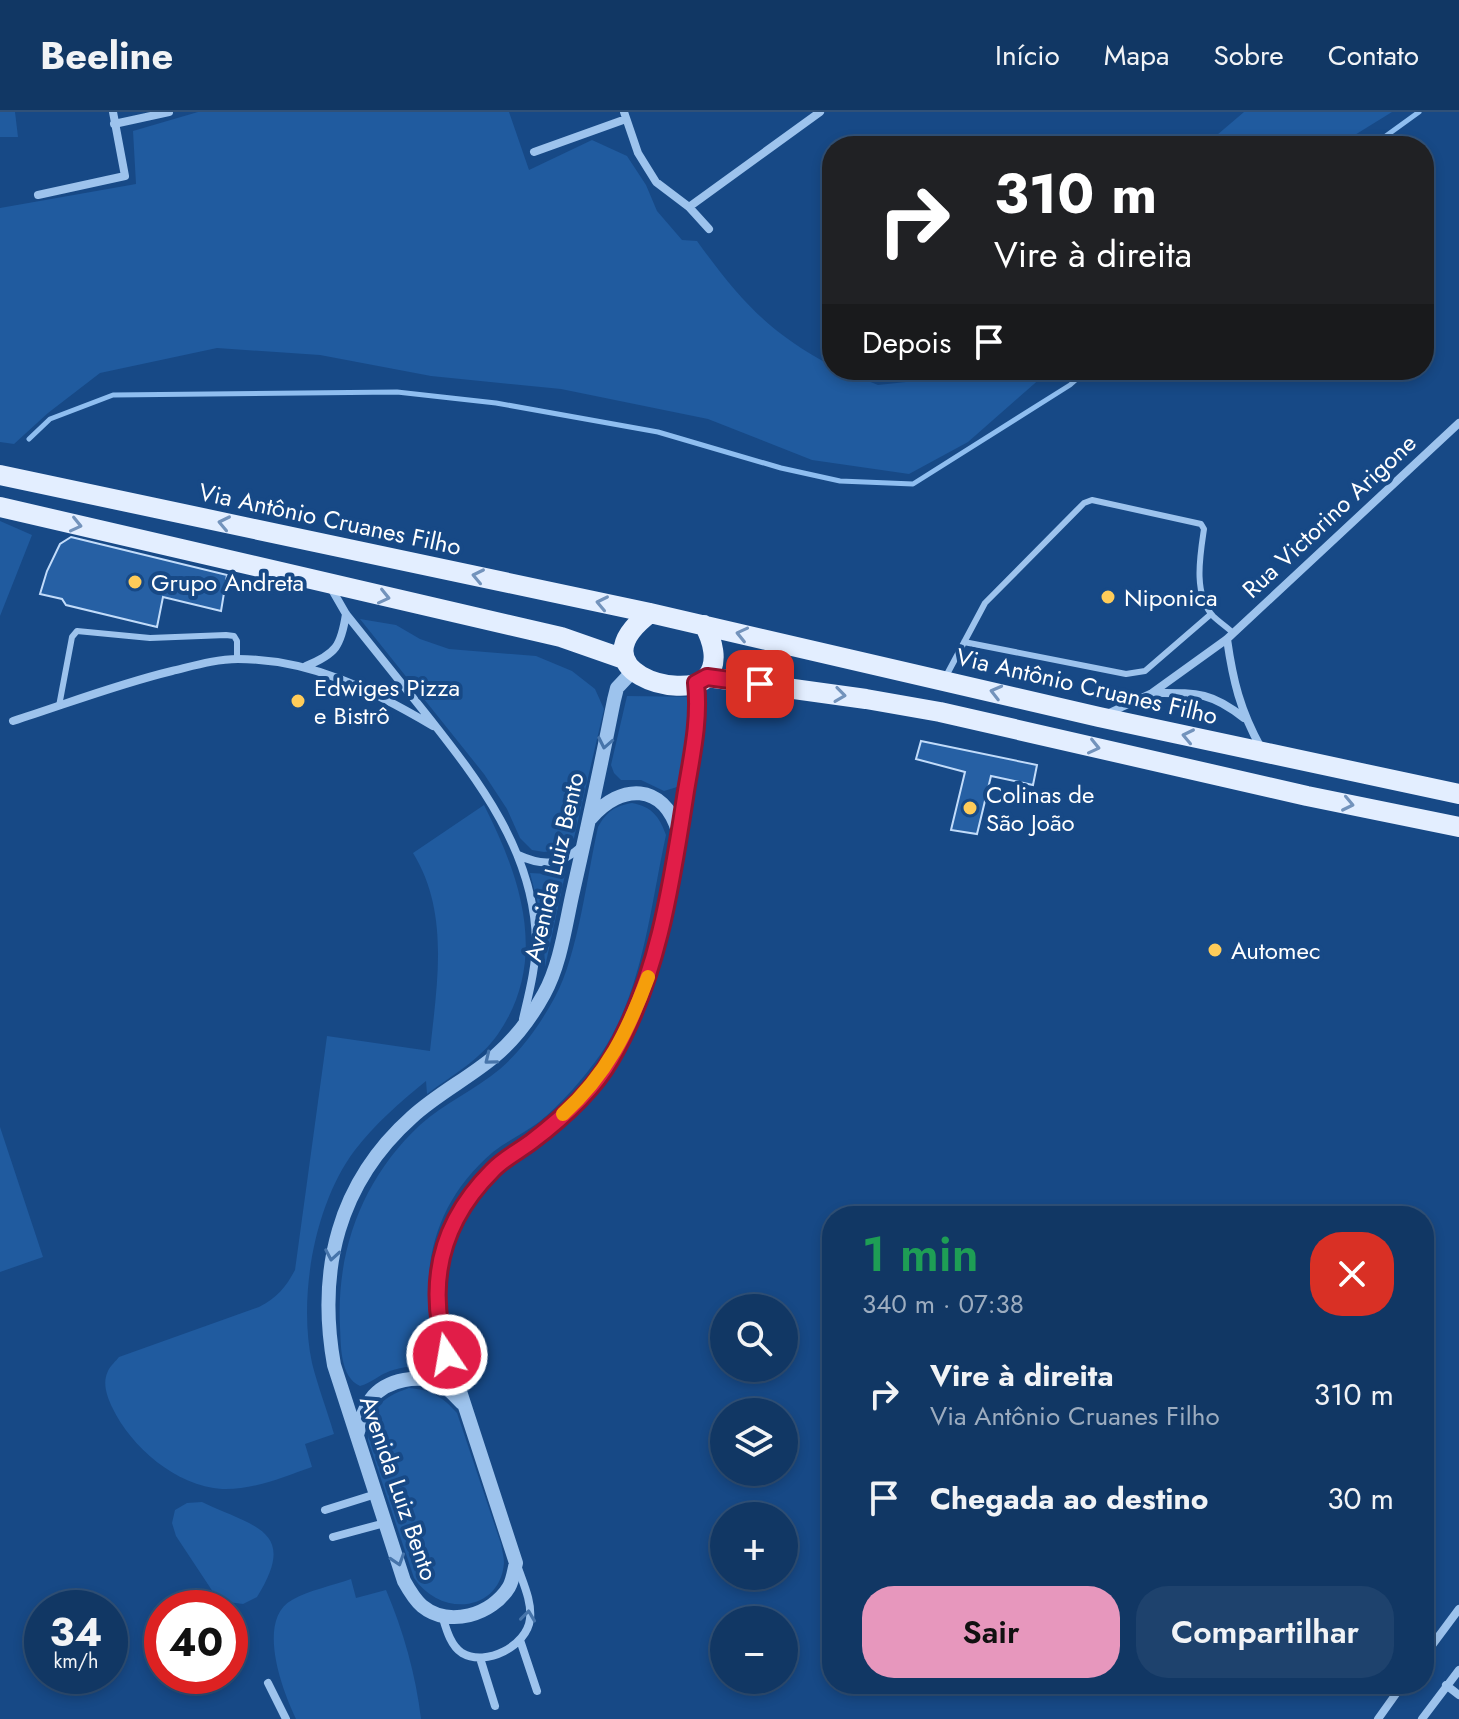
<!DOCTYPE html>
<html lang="pt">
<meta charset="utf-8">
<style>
:root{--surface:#113764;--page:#1e426d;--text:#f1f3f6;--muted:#9cacbf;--line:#305178;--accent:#e797bd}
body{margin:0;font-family:Jost,sans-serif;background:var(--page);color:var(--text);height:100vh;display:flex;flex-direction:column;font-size:30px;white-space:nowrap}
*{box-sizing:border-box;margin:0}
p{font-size:26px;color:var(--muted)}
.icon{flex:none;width:44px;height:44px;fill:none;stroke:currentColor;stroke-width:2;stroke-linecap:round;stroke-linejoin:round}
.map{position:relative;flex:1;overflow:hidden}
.sheet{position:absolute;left:822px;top:1094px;width:612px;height:488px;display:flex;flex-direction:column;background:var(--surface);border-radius:32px;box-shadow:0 4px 12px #0003,0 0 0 2px var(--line)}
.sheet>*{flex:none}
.guide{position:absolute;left:822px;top:24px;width:612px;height:244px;border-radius:32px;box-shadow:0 4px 12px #0003,0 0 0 2px var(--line);background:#202124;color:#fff;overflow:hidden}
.buttons{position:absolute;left:710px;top:1182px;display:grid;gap:16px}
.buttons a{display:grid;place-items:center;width:88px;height:88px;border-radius:50%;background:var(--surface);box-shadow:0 4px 12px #0003,0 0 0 2px var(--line);font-size:40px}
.speed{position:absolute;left:24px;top:1478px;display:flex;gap:16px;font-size:40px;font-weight:700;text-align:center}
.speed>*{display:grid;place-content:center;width:104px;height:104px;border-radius:50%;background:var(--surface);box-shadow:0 4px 12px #0003,0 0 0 2px var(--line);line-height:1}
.speed small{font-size:20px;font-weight:400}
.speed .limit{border:12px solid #d22;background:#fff;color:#111}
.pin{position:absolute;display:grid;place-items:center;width:68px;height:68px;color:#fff;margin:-34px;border-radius:16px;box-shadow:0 4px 12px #0006}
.me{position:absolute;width:88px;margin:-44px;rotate:348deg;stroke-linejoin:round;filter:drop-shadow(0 0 6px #0008)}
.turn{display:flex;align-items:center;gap:28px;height:168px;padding:0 40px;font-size:36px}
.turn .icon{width:104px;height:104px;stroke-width:2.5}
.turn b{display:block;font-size:56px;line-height:68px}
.then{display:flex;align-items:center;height:76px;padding:0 40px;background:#0003;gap:16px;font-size:30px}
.round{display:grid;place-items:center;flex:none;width:84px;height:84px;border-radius:32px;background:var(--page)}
.overview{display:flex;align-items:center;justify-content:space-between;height:136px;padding:0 40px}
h1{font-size:48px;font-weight:600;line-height:60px;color:#1e9e55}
.action{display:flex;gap:16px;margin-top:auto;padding:16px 40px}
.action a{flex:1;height:92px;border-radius:32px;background:var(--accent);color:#111;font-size:32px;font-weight:600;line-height:92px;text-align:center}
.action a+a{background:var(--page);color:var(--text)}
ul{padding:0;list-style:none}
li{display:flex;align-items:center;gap:24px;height:104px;padding:0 40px}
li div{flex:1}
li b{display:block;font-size:30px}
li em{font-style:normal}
header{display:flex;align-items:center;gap:48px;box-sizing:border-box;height:112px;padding:0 40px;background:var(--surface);border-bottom:2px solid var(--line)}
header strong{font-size:38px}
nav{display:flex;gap:44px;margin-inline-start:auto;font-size:28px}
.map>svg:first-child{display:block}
.green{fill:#205b9f}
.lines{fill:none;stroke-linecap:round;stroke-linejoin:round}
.stream{stroke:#8fbef0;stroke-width:5}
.building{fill:#2660a4;stroke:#c2dcfa;stroke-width:2}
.service{stroke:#9dc3ed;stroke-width:6}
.minor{stroke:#9dc3ed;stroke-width:8}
.tertiary{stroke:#9dc3ed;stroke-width:14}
.primary{stroke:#e3eeff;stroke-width:20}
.oneway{stroke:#7393bc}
.oneway2{stroke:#4674aa}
.route-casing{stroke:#92132f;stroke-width:20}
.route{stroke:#e11d48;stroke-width:14}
.slow{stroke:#f59e0b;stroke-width:14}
.poi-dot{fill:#ffcc59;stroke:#174986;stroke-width:3}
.labels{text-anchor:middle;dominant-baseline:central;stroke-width:8;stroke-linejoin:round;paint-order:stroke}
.street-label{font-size:24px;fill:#fff;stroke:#174986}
.poi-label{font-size:24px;fill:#fff;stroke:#174986;text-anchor:start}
</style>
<header>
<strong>Beeline</strong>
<nav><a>Início</a><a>Mapa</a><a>Sobre</a><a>Contato</a></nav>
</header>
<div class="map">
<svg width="1459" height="1607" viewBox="0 0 1459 1607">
<rect width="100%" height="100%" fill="#174986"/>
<path class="green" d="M 0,0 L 15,0 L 18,25 L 0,25 Z
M 198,0 L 509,0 L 529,58 L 592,28 L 627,44 L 646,73 L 657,99 L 682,128 L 697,129 C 739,187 768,220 832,254 L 832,258 L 841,258 L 878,273 L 915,269 L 933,258 L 1050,258 L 968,330 L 909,362 L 812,348 L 708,307 L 561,277 L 431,264 L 320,243 L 217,236 L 100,261 L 48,301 L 14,332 L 0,330 L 0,96 L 136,72 L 133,19 Z
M 1244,0 L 1392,0 L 1337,34 L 1204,34 Z
M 0,409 L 32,423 L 0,504 Z
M 360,507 L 396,513 L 420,527 L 449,537 L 536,544 L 572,559 L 595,577 L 604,597 L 574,726 L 559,738 L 544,740 L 532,738 L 520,726 L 507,697 L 484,662 Z
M 627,584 L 698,585 L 677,675 L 664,679 L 641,668 L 621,668 L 614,661 L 611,653 Z
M 632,691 C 652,695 659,704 666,723 C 650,796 643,880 600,943 C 583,967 562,991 539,1010 C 524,1021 507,1029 493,1040 C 429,1095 418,1165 436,1244 L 430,1251 C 417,1255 403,1254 390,1259 C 379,1263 371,1271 360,1274 C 340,1265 341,1234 340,1215 C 336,1138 363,1066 420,1013 C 444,991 475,978 500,957 C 522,938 541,911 555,885 C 578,843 587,764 598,715 C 607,699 615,694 632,691 Z
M 484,693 C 521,766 549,848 498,922 C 480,948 451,964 427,982 L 426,969 C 400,990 375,1012 355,1038 C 314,1092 298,1186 312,1251 C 318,1275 327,1298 334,1322 L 305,1332 L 312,1355 C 283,1365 254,1378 222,1377 C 176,1374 131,1335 112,1295 C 107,1284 102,1271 108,1259 C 110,1254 116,1249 119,1245 L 259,1195 C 277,1186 286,1175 295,1158 L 327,924 L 430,939 C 437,872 450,801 413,741 Z
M 566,758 L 545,855 L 543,812 L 530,761 L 548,762 Z
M 0,1015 L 43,1145 L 0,1160 Z
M 409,1276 C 431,1278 442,1284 457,1301 L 501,1432 C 502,1438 504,1445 504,1451 C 500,1500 441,1506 414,1466 L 368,1328 C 370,1297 380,1286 409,1276 Z
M 202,1390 C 254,1415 299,1418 257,1485 L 243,1492 L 228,1490 L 215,1483 L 176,1424 L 172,1411 L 175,1398 L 187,1391 Z
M 351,1467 L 356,1486 L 386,1478 C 403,1518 416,1563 421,1607 L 296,1607 C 282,1578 256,1508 292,1488 C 309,1478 332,1474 351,1467 Z"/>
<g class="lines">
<path class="stream" d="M 1372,34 L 1419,0
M 29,327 L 50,307 L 113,283 L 397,280 L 496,291 L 658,320 L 781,356 L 840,369 L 913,372 L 1070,273 L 1087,258"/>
</g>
<path class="building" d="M 71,425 L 227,463 L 221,499 L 163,485 L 157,515 L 66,493 L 62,487 L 40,482 L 47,459 L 60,432 Z
M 921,629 L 1037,653 L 1033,673 L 991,664 L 977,722 L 951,718 L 965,660 L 916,647 Z"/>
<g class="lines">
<path class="service" d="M 964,530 L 1126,562 L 1145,559 L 1211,502
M 945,566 L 985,491 L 1084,391 L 1092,388 L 1201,412 L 1204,417 C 1200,444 1193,482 1213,504 C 1219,510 1227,515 1233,521
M 59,594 L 72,525 L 77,519 L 150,526 L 226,523 L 234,524 L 237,529 L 237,547"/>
<path class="minor" d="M 624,0 L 638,41 L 656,70 L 689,95 L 709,117
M 114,12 L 169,0
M 534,40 L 626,7
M 38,83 L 125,64 L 113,0
M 689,95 L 820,0
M 331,476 L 346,502 C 373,536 400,569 426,602 C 479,669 534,740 536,829 C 536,855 529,881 523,907
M 1227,527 C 1233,569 1240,598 1261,636
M 306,554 C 336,542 341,534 346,502
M 1153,581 C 1195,581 1210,579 1244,606
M 1107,602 L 1152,581 L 1227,527 L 1459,311
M 13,609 C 66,592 118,572 172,559 C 193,554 216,547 238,547 C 311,547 372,578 433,614
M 518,743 C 544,755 561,753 582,734
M 325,1398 L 376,1382
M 333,1425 L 385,1411
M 442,1503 C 446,1516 450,1533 462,1541 C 486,1555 527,1534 530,1507 C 532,1489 523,1471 517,1453
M 520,1528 L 537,1579
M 1424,1544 L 1459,1497
M 480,1546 L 495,1594
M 268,1571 L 286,1607
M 1446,1573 L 1459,1583
M 1378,1607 L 1403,1572
M 1422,1607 L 1459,1558"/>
<path class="tertiary" d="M 632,560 L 617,576 L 614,588 C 601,653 587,718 572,784 C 565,816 560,853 544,882 C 532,904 514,928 495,944 C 469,966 437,982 412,1005 C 338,1071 317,1158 334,1253 L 404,1469 C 409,1478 414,1487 422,1494 C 449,1516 492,1503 509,1475 C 513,1468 514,1458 516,1451 L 440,1218 L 436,1173 L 445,1130 L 464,1092 L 493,1057 L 533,1028 L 576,990 L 610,951 L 633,907 L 652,855 L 679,723 L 699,599 L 696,571
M 591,706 C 621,671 663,671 678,719
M 357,1323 C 361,1310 363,1298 371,1287 C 386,1267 421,1261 442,1273 C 449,1277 456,1285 462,1291"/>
<path class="primary" d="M 0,363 L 650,501 L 1099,605 L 1459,682
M 0,395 L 561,525 L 624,547
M 650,501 C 574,559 683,589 706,566 C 720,551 712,527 704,513
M 707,565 L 866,587 L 940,600 L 1307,684 L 1459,715"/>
</g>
<defs><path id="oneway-chevron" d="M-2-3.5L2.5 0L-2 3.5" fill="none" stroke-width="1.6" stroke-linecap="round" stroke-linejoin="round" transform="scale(2)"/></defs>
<g class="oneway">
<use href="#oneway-chevron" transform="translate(224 411) rotate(-168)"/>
<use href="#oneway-chevron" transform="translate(76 413) rotate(13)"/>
<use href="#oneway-chevron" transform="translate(478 464) rotate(-168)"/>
<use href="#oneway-chevron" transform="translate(384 485) rotate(13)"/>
<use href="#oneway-chevron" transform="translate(602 491) rotate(-168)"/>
<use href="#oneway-chevron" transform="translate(742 522) rotate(-167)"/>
<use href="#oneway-chevron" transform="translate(996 580) rotate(-166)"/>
<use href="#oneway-chevron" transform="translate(840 583) rotate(8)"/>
<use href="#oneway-chevron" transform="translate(1188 624) rotate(-168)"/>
<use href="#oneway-chevron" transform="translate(1094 635) rotate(13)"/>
<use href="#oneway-chevron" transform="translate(1348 692) rotate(12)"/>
</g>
<g class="oneway2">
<use href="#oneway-chevron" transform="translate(605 631) rotate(101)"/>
<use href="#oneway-chevron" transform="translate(490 947) rotate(141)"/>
<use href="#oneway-chevron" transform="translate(332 1143) rotate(100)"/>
<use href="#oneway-chevron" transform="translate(398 1448) rotate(72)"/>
<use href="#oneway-chevron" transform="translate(528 1504) rotate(-83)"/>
</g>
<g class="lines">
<defs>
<path id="route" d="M 447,1243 C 426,1173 440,1111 492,1059 C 503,1047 519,1039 531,1030 C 560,1008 593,979 611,947 C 658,867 672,770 686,679 C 692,643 700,608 696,571 L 707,565 L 760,572"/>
</defs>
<use href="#route" class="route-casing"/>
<use href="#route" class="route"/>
<path class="slow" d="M 563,1002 C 607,962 628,919 648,865"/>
</g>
<g class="poi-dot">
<circle cx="135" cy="470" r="8"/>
<circle cx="1108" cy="485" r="8"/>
<circle cx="298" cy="589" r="8"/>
<circle cx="970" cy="696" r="8"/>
<circle cx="1215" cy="838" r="8"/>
</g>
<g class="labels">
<g class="street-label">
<text transform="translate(1329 404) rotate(-43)">Rua Victorino Arigone</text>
<text transform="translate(330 407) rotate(12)">Via Antônio Cruanes Filho</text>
<text transform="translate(1087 574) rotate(13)">Via Antônio Cruanes Filho</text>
<text transform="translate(554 755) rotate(-77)">Avenida Luiz Bento</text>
<text transform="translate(399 1376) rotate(71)">Avenida Luiz Bento</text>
</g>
<g class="poi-label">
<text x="151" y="470">Grupo Andreta</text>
<text x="1124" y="485">Niponica</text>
<text x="314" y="575">Edwiges Pizza<tspan x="314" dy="28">e Bistrô</tspan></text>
<text x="986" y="682">Colinas de<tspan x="986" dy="28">São João</tspan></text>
<text x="1231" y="838">Automec</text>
</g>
</g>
</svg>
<div class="buttons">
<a><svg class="icon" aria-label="search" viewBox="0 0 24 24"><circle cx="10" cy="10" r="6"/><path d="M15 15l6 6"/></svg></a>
<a><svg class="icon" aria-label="layers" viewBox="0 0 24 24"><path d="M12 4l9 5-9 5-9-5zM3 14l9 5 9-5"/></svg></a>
<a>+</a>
<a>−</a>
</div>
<div class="speed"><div>34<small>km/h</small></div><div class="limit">40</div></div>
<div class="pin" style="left:760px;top:572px;background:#d93025"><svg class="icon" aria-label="arrive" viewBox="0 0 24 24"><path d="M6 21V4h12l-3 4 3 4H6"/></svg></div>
<svg class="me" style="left:447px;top:1243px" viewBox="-20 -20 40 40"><circle r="17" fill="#e11d48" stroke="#fff" stroke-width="3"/><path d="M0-11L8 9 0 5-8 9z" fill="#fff"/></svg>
<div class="guide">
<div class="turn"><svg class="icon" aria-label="right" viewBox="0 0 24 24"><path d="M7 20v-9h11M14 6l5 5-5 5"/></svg><div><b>310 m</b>Vire à direita</div></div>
<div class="then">Depois<svg class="icon" aria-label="arrive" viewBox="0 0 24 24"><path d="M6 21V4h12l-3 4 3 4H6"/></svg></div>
</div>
<section class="sheet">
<div class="overview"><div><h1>1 min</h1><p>340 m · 07:38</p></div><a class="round" style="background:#d93025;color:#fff"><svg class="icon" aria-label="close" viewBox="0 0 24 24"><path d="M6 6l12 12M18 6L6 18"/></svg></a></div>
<ul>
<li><svg class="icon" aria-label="right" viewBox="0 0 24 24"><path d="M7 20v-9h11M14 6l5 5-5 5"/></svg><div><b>Vire à direita</b><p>Via Antônio Cruanes Filho</p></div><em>310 m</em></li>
<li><svg class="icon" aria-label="arrive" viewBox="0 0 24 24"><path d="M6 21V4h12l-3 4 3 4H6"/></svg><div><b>Chegada ao destino</b></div><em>30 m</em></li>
</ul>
<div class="action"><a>Sair</a><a>Compartilhar</a></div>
</section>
</div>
